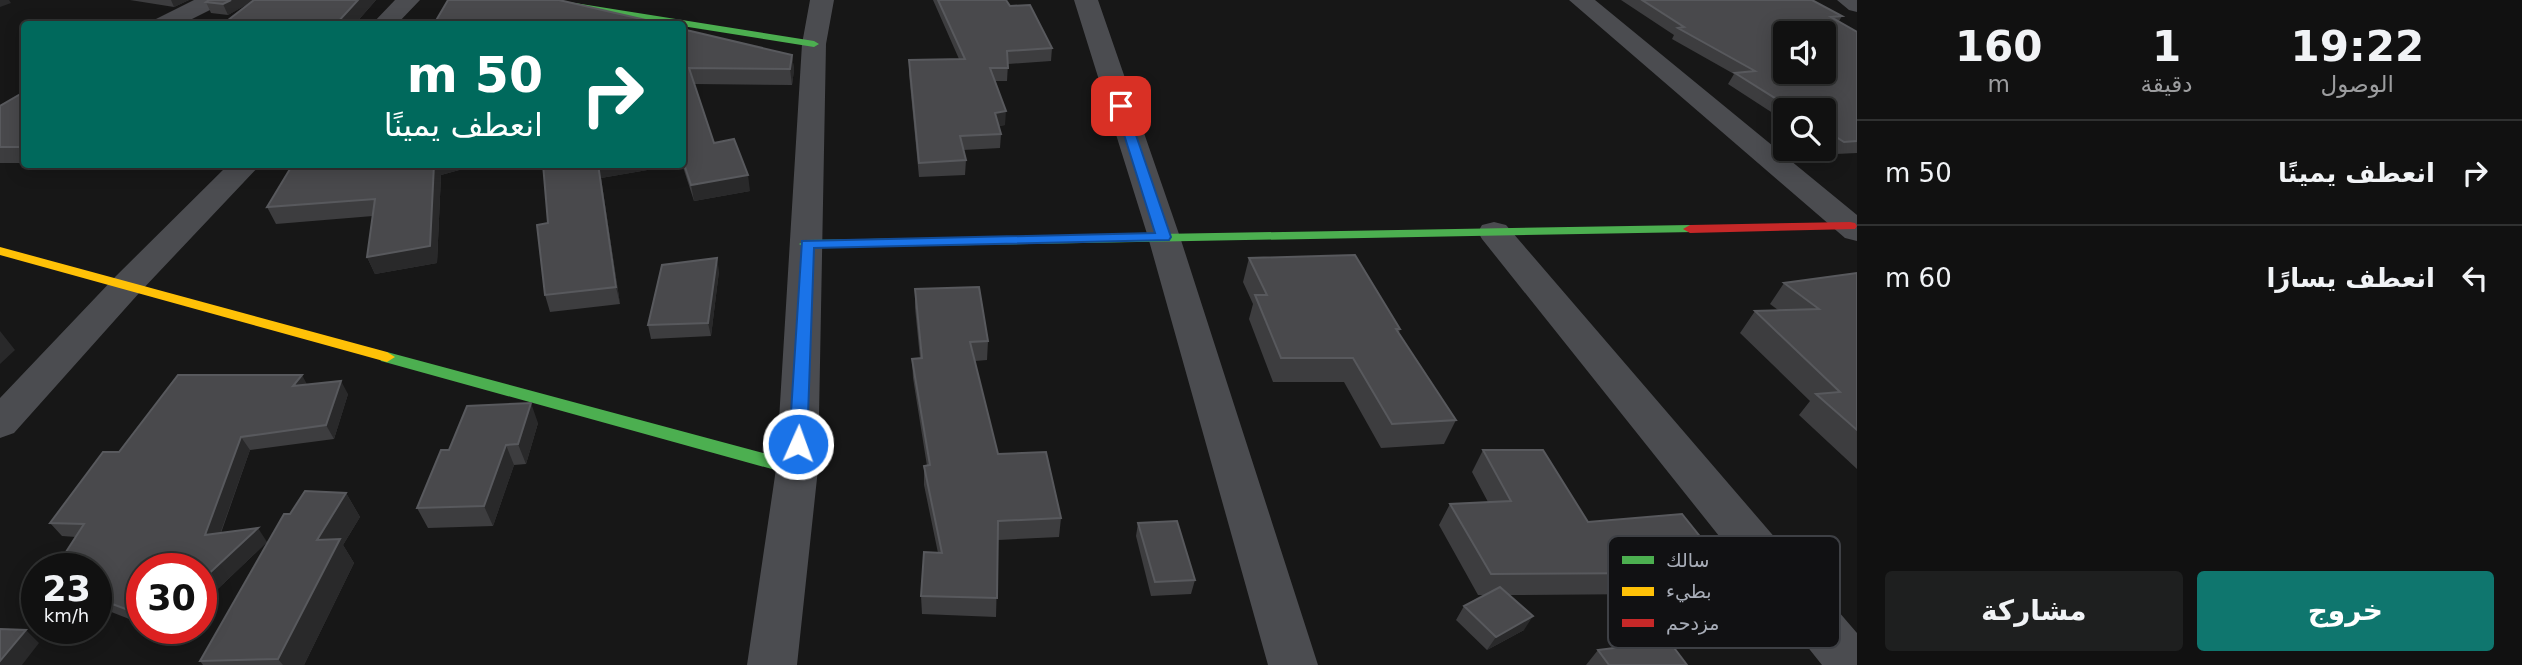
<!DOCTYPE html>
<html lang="ar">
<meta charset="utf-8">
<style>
:root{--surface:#111;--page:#1e1f1f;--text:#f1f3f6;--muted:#9c9d9f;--line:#303131;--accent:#0f766e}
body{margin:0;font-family:"DejaVu Sans",Cairo,sans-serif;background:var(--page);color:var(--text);direction:rtl;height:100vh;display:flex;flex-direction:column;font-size:26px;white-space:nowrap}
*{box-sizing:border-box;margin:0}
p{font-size:23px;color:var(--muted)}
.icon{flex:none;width:38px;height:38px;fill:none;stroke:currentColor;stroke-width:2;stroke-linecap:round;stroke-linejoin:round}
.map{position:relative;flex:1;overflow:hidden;direction:ltr}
.panel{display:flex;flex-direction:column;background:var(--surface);width:665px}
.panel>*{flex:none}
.banner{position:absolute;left:21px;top:21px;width:665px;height:147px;border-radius:7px;box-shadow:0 4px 18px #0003,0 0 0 2px var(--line);direction:rtl;background:#00695c;color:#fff;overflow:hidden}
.fabs{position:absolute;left:1773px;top:21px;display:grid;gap:14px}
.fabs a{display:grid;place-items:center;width:63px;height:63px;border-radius:7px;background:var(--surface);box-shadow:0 4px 18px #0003,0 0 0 2px var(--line);font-size:35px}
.speed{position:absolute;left:21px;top:553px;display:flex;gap:14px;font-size:35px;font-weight:700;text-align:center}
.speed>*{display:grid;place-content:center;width:91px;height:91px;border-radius:50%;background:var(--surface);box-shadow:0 4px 18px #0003,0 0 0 2px var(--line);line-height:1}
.speed small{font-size:18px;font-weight:400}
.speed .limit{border:10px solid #d22;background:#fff;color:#111}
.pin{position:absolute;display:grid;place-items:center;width:60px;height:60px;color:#fff;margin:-30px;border-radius:14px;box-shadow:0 4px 10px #0006}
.me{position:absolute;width:77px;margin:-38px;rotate:2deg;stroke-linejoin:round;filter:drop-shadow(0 0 5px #0008)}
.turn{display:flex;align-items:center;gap:24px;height:147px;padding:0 28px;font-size:32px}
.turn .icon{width:91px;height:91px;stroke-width:2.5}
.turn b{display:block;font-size:49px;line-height:60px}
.eta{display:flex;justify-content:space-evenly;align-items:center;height:119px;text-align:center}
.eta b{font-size:42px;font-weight:700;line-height:49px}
.button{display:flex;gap:14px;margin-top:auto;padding:14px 28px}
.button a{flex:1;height:80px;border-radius:7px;background:var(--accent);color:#fff;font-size:28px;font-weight:700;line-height:80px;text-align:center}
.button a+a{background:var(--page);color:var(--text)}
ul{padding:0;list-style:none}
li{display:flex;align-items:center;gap:21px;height:105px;padding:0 28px;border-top:2px solid var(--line)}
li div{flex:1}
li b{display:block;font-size:26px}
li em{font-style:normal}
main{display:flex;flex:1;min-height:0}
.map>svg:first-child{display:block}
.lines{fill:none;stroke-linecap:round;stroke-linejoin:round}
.street{fill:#4b4c50;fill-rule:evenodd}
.fast{fill:#4caf50;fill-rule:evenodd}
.slow{fill:#ffc107;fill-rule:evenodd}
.jam{fill:#c62828;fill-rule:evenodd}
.wall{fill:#3d3d3f}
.shaded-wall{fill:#29292a}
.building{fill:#49494c;stroke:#58595d;stroke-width:2;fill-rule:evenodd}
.route{fill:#1a73e8;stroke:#114b97;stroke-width:2}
.key{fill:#111113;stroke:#3e4045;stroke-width:2}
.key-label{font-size:19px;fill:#a8adb8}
</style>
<main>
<section class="panel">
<div class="eta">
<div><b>19:22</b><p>الوصول</p></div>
<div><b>1</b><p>دقيقة</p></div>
<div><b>160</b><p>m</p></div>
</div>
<ul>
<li><svg class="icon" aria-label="right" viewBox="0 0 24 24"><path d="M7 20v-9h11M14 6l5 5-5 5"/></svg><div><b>انعطف يمينًا</b></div><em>50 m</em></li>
<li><svg class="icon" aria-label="left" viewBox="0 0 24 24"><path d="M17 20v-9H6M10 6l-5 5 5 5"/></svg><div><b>انعطف يسارًا</b></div><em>60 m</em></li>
</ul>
<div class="button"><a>خروج</a><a>مشاركة</a></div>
</section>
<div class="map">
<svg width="1857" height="665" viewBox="0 0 1857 665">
<rect width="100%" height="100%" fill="#171717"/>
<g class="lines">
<path class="street" d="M 194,0 L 224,0 L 220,5 L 182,24 L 153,24 L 156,19 Z
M 395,0 L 420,0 L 397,24 L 372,24 Z
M 810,0 L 834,0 L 826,44 L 818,469 L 797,665 L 747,665 L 776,469 L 802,44 Z
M 1074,0 L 1098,0 L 1180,237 L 1318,665 L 1268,665 L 1148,237 Z
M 1569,0 L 1595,0 L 1857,215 L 1857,241 L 1845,238 Z
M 1837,0 L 1857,0 L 1857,12 L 1849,10 Z
M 229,164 L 261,164 L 140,292 L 14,433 L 0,438 L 0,398 L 116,276 Z
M 1494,222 L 1506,225 L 1857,633 L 1857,665 L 1822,665 L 1482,239 L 1478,232 L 1482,225 Z"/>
<path class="fast" d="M 532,0 L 556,0 L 814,41 L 819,44 L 814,47 L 537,3 Z
M 1690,225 L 1697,229 L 1695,232 L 806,248 L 799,244 L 806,240 Z
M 387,352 L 797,462 L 803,464 L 806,469 L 803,474 L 797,476 L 381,361 L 379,357 L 381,353 Z"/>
<path class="slow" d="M 0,247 L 387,352 L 395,357 L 387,362 L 0,255 Z"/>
<path class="jam" d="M 1850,222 L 1855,223 L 1857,226 L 1855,229 L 1690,233 L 1683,229 L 1690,225 Z"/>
</g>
<path class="wall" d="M 130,0 L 189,0 L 174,7 Z
M 209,0 L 376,0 L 355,24 L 254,0 L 228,15 L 211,13 L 206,2 Z
M 933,0 L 1006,0 L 1010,6 L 1052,48 L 1051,61 L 1008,64 L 1007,81 L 995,81 L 1005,125 L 998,126 L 1001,134 L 1000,148 L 963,150 L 966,160 L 965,175 L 919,177 L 909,74 L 909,60 L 959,59 Z
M 1621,0 L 1812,0 L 1842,16 L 1839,21 L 1857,32 L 1857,153 L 1836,154 L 1824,146 L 1824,110 L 1785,110 L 1785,121 L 1728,84 L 1734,74 L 1672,39 L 1674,35 Z
M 682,29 L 792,55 L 794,70 L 792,85 L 694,84 L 714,143 L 750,191 L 694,201 L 682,164 Z
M 24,92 L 24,163 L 0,163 L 0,106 Z
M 293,164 L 481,164 L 441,175 L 437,263 L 375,274 L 367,257 L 373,216 L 276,224 L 267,207 Z
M 543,164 L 682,164 L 601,178 L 620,304 L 550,312 L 545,295 L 548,223 Z
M 1249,258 L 1400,329 L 1399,333 L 1456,420 L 1444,444 L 1381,448 L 1344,382 L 1273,382 L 1249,319 L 1253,304 L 1243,282 Z
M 719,271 L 711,336 L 651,339 L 648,325 Z
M 1857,273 L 1857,469 L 1799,415 L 1810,401 L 1740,333 L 1755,311 L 1778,310 L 1770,304 L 1784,283 Z
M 915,289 L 988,341 L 987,360 L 975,361 L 998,454 L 1061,518 L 1059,537 L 998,540 L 996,617 L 922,614 L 921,596 L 938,553 L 924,485 L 924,466 L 927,466 L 913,378 L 912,359 L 920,358 L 915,308 Z
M 307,385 L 348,394 L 334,439 L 250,450 L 221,533 L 267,542 L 201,605 L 201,569 L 142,569 L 142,624 L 96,606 L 96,569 L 76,537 L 62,536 L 50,523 L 119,452 Z
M 538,423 L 526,464 L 514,465 L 493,526 L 428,528 L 417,508 L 449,450 Z
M 1483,450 L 1588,522 L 1710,549 L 1693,570 L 1663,573 L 1647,594 L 1509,595 L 1524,630 L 1487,650 L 1456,620 L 1464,606 L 1485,595 L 1478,595 L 1439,525 L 1450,504 L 1488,502 L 1472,472 Z
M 346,493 L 360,517 L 343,545 L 354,563 L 304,665 L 203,665 L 200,661 L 290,514 Z
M 1138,523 L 1195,580 L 1191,594 L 1151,596 L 1136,536 Z
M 152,628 L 177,628 L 170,635 Z
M 1598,650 L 1687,665 L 1586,665 Z"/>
<path class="shaded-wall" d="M 0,0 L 9,0 L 11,3 L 0,7 Z
M 171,0 L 189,0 L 174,7 Z
M 231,0 L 255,0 L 228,15 L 223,4 Z
M 358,0 L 376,0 L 355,24 L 336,24 Z
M 792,55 L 794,70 L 792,85 L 790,69 Z
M 1006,111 L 1005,125 L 994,127 L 995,113 Z
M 434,164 L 481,164 L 441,175 L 437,263 L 375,274 L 367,257 Z
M 598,164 L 682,164 L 601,178 L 620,304 L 616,287 Z
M 748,175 L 750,191 L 694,201 L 691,185 Z
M 717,258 L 719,271 L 711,336 L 708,323 Z
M 0,331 L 15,350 L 0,364 Z
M 302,375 L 309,388 L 293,386 Z
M 341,381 L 348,394 L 334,439 L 326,425 Z
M 531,403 L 538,423 L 526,464 L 518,444 Z
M 241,437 L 250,450 L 215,548 L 205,535 Z
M 506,445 L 514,465 L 493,526 L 484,506 Z
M 346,493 L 360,517 L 343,545 L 354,563 L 304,665 L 283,665 L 278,659 L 317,540 Z
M 258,528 L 267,542 L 201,605 L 201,581 Z
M 1533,616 L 1524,630 L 1487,650 L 1496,637 Z
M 164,628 L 177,628 L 170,635 Z
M 26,630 L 39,643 L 22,665 L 0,665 L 0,661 Z"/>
<path class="building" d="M 209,0 L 231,0 L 223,4 L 206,2 Z
M 254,0 L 358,0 L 336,24 L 223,24 Z
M 448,0 L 559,0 L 663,24 L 434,24 Z
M 938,0 L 1006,0 L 1010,6 L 1030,5 L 1052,48 L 1007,51 L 1008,68 L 990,68 L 1006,111 L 995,113 L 1001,134 L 960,136 L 966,160 L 919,163 L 909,60 L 965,59 Z
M 1642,0 L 1812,0 L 1842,16 L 1831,17 L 1857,32 L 1857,141 L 1844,142 L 1824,129 L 1824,110 L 1794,110 L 1735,73 L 1755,71 L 1678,28 L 1684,27 ZM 1785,33 L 1824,33 L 1824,72 L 1785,72 Z
M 682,29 L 792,55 L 790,69 L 689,68 L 714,143 L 734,139 L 748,175 L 691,185 L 682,158 Z
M 24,92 L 24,147 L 0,147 L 0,106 Z
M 293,164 L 434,164 L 430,246 L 367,257 L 375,199 L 267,207 Z
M 543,164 L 598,164 L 616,287 L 545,295 L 537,225 L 548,223 Z
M 1355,255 L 1400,329 L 1396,329 L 1456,420 L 1392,424 L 1353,358 L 1281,358 L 1255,295 L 1267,295 L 1249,258 Z
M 717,258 L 708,323 L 648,325 L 662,265 Z
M 1857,273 L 1857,430 L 1816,394 L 1840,392 L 1755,311 L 1819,309 L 1784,283 Z
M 979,287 L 988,341 L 970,342 L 998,454 L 1046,452 L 1061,518 L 998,521 L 997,598 L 921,596 L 924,552 L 942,553 L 924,466 L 930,465 L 912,359 L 922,358 L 915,289 Z
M 178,375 L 302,375 L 293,386 L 341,381 L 326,425 L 241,437 L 205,535 L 258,528 L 201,581 L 201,569 L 142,569 L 142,615 L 96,598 L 96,569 L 55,569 L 84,524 L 50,523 L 103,452 L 119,452 Z
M 531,403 L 518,444 L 506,445 L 484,506 L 417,508 L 441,450 L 449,450 L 467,406 Z
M 1483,450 L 1543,450 L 1588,522 L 1682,514 L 1710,549 L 1651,554 L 1663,573 L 1491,574 L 1450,504 L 1511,501 Z
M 305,491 L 346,493 L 317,540 L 340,539 L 278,659 L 200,661 L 284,514 L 290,514 Z
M 1177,521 L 1195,580 L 1155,582 L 1138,523 Z
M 1500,587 L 1533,616 L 1496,637 L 1464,606 Z
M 0,629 L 26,630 L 0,661 Z
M 1669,641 L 1687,665 L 1609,665 L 1598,650 Z"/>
<path class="route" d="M 1121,102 L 1126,106 L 1171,237 L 1169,240 L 814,248 L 807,444 L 804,449 L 792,449 L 789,444 L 802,241 L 1155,233 L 1115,106 Z"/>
<rect x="1608" y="536" width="232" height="112" rx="10" class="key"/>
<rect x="1622" y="556" width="32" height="8" fill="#4caf50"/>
<rect x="1622" y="587" width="32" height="9" fill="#ffc107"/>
<rect x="1622" y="619" width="32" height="8" fill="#c62828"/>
<g class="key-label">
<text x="1666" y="567">سالك</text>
<text x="1666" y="598">بطيء</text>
<text x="1666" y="630">مزدحم</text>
</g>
</svg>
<div class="fabs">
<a><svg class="icon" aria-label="sound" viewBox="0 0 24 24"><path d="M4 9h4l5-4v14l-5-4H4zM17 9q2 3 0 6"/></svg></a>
<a><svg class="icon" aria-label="search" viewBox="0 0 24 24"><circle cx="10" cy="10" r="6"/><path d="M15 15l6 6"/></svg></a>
</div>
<div class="speed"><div>23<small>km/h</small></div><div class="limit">30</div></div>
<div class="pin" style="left:1121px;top:106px;background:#d93025"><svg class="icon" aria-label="arrive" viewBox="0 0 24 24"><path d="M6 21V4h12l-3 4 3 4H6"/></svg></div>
<svg class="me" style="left:798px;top:444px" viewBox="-20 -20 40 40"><circle r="17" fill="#1a73e8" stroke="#fff" stroke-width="3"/><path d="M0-11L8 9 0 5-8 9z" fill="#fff"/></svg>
<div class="banner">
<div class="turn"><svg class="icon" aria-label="right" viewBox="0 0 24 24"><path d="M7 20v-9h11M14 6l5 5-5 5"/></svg><div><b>50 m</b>انعطف يمينًا</div></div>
</div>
</div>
</main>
